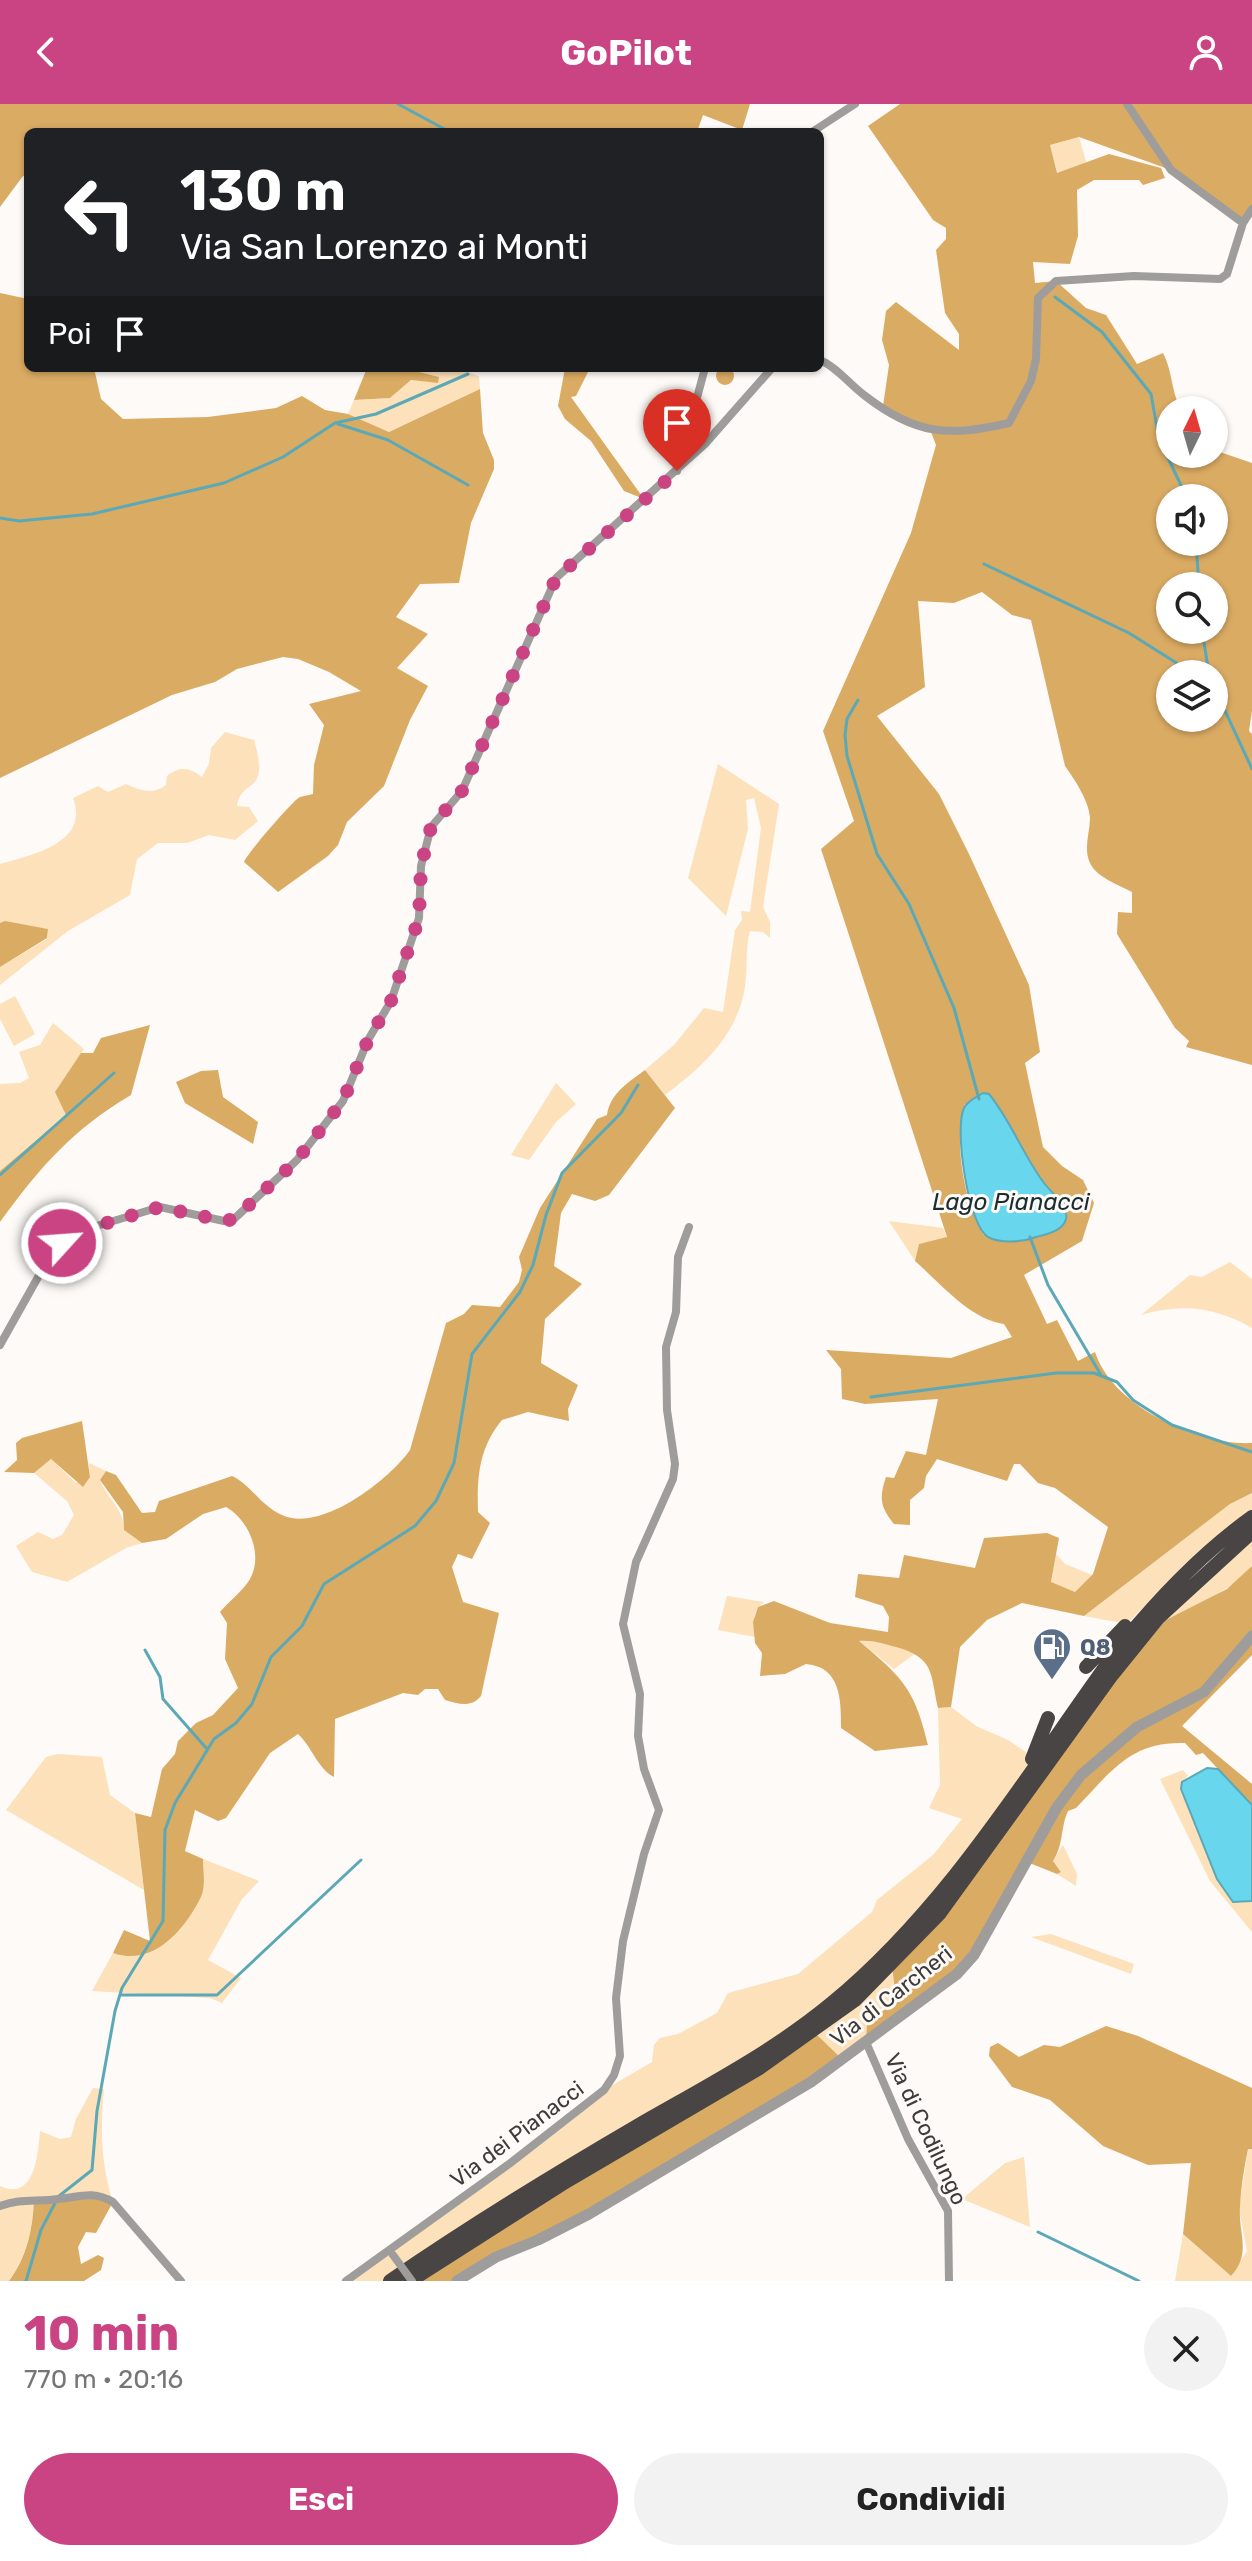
<!DOCTYPE html>
<html lang="it">
<meta charset="utf-8">
<style>
:root{--surface:#fff;--page:#f2f2f2;--text:#222;--muted:#767676;--accent:#ca4383}
body{margin:0;font-family:Rubik,sans-serif;background:var(--page);color:var(--text);height:100vh;display:flex;flex-direction:column;font-size:30px;white-space:nowrap}
*{box-sizing:border-box;margin:0}
p{font-size:26px;color:var(--muted)}
.icon{flex:none;width:44px;height:44px;fill:none;stroke:currentColor;stroke-width:2;stroke-linecap:round;stroke-linejoin:round}
.map{position:relative;height:2177px;overflow:hidden}
.drawer{display:flex;flex-direction:column;background:var(--surface);flex:1}
.drawer>*{flex:none}
.hud{position:absolute;left:24px;top:24px;width:800px;height:244px;border-radius:12px;box-shadow:0 2px 6px #0004;background:#202124;color:#fff;overflow:hidden}
.needle{width:52px;rotate:5deg}
.buttons{position:absolute;left:1156px;top:292px;display:grid;gap:16px}
.buttons a{display:grid;place-items:center;width:72px;height:72px;border-radius:50%;background:var(--surface);box-shadow:0 2px 6px #0004;font-size:40px}
.pin{position:absolute;display:grid;place-items:center;width:68px;height:68px;color:#fff;margin:-82px -34px;border-radius:50% 50% 50% 0;rotate:-45deg;box-shadow:0 0 8px #0007}
.pin .icon{rotate:45deg}
.me{position:absolute;width:88px;margin:-44px;rotate:64deg;stroke-linejoin:round;filter:drop-shadow(0 0 6px #0008)}
.turn{display:flex;align-items:center;gap:28px;height:168px;padding:0 24px;font-size:36px}
.turn .icon{width:104px;height:104px;stroke-width:2.5}
.turn b{display:block;font-size:56px;line-height:68px}
.then{display:flex;align-items:center;height:76px;padding:0 24px;background:#0003;gap:16px;font-size:30px}
.round{display:grid;place-items:center;flex:none;width:84px;height:84px;border-radius:42px;background:var(--page)}
.head{display:flex;align-items:center;justify-content:space-between;height:136px;padding:0 24px}
h1{font-size:48px;font-weight:700;line-height:60px;color:var(--accent)}
.action{display:flex;gap:16px;margin-top:auto;padding:16px 24px}
.action a{flex:1;height:92px;border-radius:48px;background:var(--accent);color:#fff;font-size:32px;font-weight:700;line-height:92px;text-align:center}
.action a+a{background:var(--page);color:var(--text)}
header{display:flex;justify-content:space-between;align-items:center;height:104px;padding:0 24px;background:var(--accent);color:#fff;font-size:36px;font-weight:700}
.map>svg:first-child{display:block}
.green{fill:#fce1ba}
.forest{fill:#daab63;fill-rule:evenodd}
.water{fill:#68d6ec;stroke:#5ba8b7;stroke-width:2}
.lines{fill:none;stroke-linecap:round;stroke-linejoin:round}
.stream{stroke:#5ba8b7;stroke-width:3}
.minor{stroke:#9f9d9c;stroke-width:8}
.tertiary{stroke:#9f9d9c;stroke-width:11}
.trunk{stroke:#484544;stroke-width:14}
.minor-bridge{stroke:#9f9d9c;stroke-width:8}
.route{stroke:#ca4383;stroke-width:14;stroke-dasharray:0 25.2}
.labels{text-anchor:middle;dominant-baseline:central;stroke-width:6;stroke-linejoin:round;paint-order:stroke}
.service-label{font-size:22px;font-weight:bold;fill:#4e5e75;stroke:#fdfaf7;text-anchor:start}
.street-label{font-size:22px;fill:#3d3c3a;stroke:#fdfaf7}
.water-label{font-size:24px;font-style:italic;fill:#1a2e32;stroke:#fdfaf7}
</style>
<header><svg class="icon" aria-label="back" viewBox="0 0 24 24"><path d="M15 5l-7 7 7 7"/></svg>GoPilot<svg class="icon" aria-label="person" viewBox="0 0 24 24"><circle cx="12" cy="8" r="4"/><path d="M4 21q1-7 8-7t8 7"/></svg></header>
<div class="map">
<svg width="1252" height="2177" viewBox="0 0 1252 2177">
<rect width="100%" height="100%" fill="#fdfaf7"/>
<path class="green" d="M 1079,33 L 1087,61 L 1057,69 L 1050,41 Z
M 419,264 L 455,264 L 479,272 L 480,285 L 389,328 L 348,310 L 354,296 L 390,294 L 411,276 L 434,278 L 438,273 L 418,268 Z
M 225,628 L 254,636 C 271,693 241,673 237,702 L 249,703 L 258,717 L 235,736 L 209,731 L 187,739 L 158,739 L 137,755 L 130,791 L 68,827 L 0,881 L 0,863 L 47,835 L 48,825 L 0,819 L 0,760 C 32,751 90,739 73,694 L 98,682 L 108,688 L 126,680 C 141,687 153,691 166,681 L 167,672 C 180,661 190,664 202,673 L 209,660 L 211,644 Z
M 718,660 L 779,700 L 763,803 L 770,818 L 770,834 L 763,828 L 750,827 C 745,845 748,863 745,883 C 737,932 703,962 665,991 L 645,966 L 674,941 L 704,904 L 723,908 L 735,826 L 742,816 L 741,807 L 750,808 L 761,724 L 754,694 L 746,696 L 748,725 L 726,812 L 688,774 Z
M 15,892 L 35,930 L 14,942 L 0,915 L 0,900 Z
M 53,919 L 84,945 L 56,988 L 66,1011 L 0,1067 L 0,980 L 20,979 L 29,974 L 19,948 L 40,941 Z
M 556,979 L 576,1000 L 556,1018 L 529,1056 L 511,1051 Z
M 889,1117 L 943,1124 L 947,1134 L 919,1140 L 915,1157 Z
M 1230,1158 L 1252,1175 L 1252,1224 C 1216,1203 1181,1199 1141,1211 L 1190,1171 L 1202,1173 Z
M 51,1355 L 76,1379 L 90,1373 L 89,1359 L 106,1367 L 100,1376 C 108,1396 123,1403 124,1426 L 142,1439 L 126,1444 L 67,1478 L 32,1468 L 16,1442 L 38,1428 L 53,1435 L 62,1431 L 74,1411 L 67,1397 L 34,1369 Z
M 1252,1389 L 1252,1413 L 1209,1448 L 1182,1463 L 1127,1520 L 1084,1512 L 1230,1400 Z
M 1252,1428 C 1252,1438 1252,1450 1252,1460 C 1247,1481 1170,1513 1150,1524 Z
M 1056,1450 L 1065,1460 L 1092,1471 L 1075,1488 L 1051,1479 Z
M 727,1492 L 764,1498 C 752,1507 753,1519 755,1533 L 718,1526 Z
M 858,1536 L 885,1538 L 917,1548 L 894,1565 Z
M 951,1603 L 976,1622 L 1008,1636 L 1033,1653 L 1020,1681 L 947,1782 L 831,1900 L 390,2177 L 346,2177 L 604,1986 L 652,1958 L 654,1941 L 660,1934 L 678,1930 L 717,1909 L 728,1889 L 798,1870 L 872,1808 L 877,1796 L 933,1751 L 962,1715 L 929,1704 L 940,1681 L 938,1604 Z
M 58,1650 L 102,1653 L 110,1691 L 135,1709 L 144,1786 L 6,1706 L 46,1653 Z
M 1183,1666 L 1188,1672 L 1182,1678 L 1217,1775 L 1240,1799 L 1252,1797 L 1252,1828 L 1210,1777 L 1160,1675 Z
M 1063,1741 L 1077,1770 L 1076,1782 L 1057,1770 L 1061,1767 L 1053,1757 Z
M 203,1755 L 259,1777 L 242,1795 L 208,1856 L 241,1874 L 222,1899 L 210,1894 L 92,1887 L 113,1849 C 153,1863 184,1827 201,1793 C 206,1783 203,1766 203,1755 Z
M 1051,1830 L 1134,1860 L 1131,1870 L 1031,1833 Z
M 892,1861 L 896,1896 L 879,1906 L 866,1938 L 842,1955 L 813,1927 Z
M 93,1984 L 104,1985 C 100,2024 101,2061 113,2098 L 34,2095 C 33,2124 26,2154 9,2177 L 0,2177 L 0,2082 C 35,2098 38,2050 40,2027 L 60,2035 L 71,2033 L 76,2015 Z
M 1248,2045 L 1252,2045 L 1252,2177 L 1175,2177 L 1183,2130 L 1231,2172 L 1247,2147 L 1239,2105 Z
M 1024,2053 L 1030,2123 L 962,2095 L 1005,2059 Z"/>
<path class="forest" d="M 0,0 L 750,0 L 742,26 L 703,11 L 697,28 L 28,28 L 28,73 L 23,72 L 0,103 Z
M 900,0 L 1252,0 L 1252,105 L 1243,119 L 1171,66 L 1079,33 L 1050,41 L 1057,69 L 1109,50 L 1161,64 L 1165,74 L 1143,81 L 1139,76 L 1094,76 L 1077,86 L 1078,132 L 1070,160 L 1033,158 L 1035,179 L 1056,177 L 1086,204 L 1106,211 L 1137,260 L 1163,249 C 1173,267 1172,296 1183,306 L 1170,306 L 1170,350 L 1214,350 L 1214,346 L 1252,359 L 1252,607 L 1249,627 L 1252,630 L 1252,961 L 1186,943 L 1189,937 L 1175,924 L 1117,830 L 1118,808 L 1132,809 L 1132,788 C 1119,781 1096,773 1090,759 C 1083,744 1090,729 1090,714 C 1089,697 1075,676 1065,662 L 1031,516 L 1012,511 L 982,488 L 954,499 L 918,497 L 925,583 L 877,612 L 939,690 L 969,750 L 1029,881 L 1040,948 L 1025,959 L 1043,1043 L 1062,1062 L 1083,1076 L 1094,1099 L 1082,1137 L 1024,1171 L 1047,1220 L 1057,1216 L 1078,1257 L 1095,1248 C 1112,1302 1198,1342 1252,1339 L 1252,1389 L 1230,1400 L 1084,1512 L 1022,1499 L 987,1516 L 960,1543 L 951,1603 L 938,1604 C 930,1569 935,1554 896,1543 C 883,1540 874,1536 859,1537 C 902,1573 915,1585 928,1641 L 875,1647 L 841,1624 C 841,1596 841,1563 806,1560 L 785,1570 L 760,1572 L 762,1549 L 755,1539 L 753,1518 L 758,1503 L 774,1497 L 830,1519 L 888,1528 L 889,1513 L 883,1502 L 855,1493 L 858,1470 L 899,1474 L 904,1451 L 975,1464 L 984,1434 L 1047,1429 L 1059,1434 L 1051,1478 L 1075,1488 L 1093,1470 L 1108,1423 L 1055,1384 L 1038,1379 L 1020,1360 L 1014,1360 L 1007,1377 L 937,1355 L 926,1372 L 924,1384 L 910,1396 L 910,1421 L 894,1420 C 880,1403 879,1394 886,1373 L 894,1374 L 906,1347 L 926,1351 L 938,1295 L 865,1300 L 842,1295 L 841,1265 L 826,1246 L 951,1254 L 1012,1233 L 1004,1220 C 971,1216 940,1179 915,1157 L 919,1140 L 947,1133 L 821,745 L 854,717 L 823,627 L 911,429 L 936,341 L 931,328 L 883,302 L 889,261 L 882,236 L 886,207 L 896,198 L 959,246 L 959,230 L 945,209 L 936,146 L 946,135 L 946,124 L 933,116 L 868,22 ZM 1170,394 L 1214,394 L 1214,438 L 1170,438 ZM 1170,482 L 1214,482 L 1214,526 L 1170,526 ZM 1170,570 L 1214,570 L 1214,614 L 1170,614 ZM 965,1000 L 1042,1076 L 1066,1107 L 984,1131 C 964,1098 953,1037 965,1000 Z
M 0,189 L 28,195 L 28,264 L 94,264 L 101,295 L 123,315 L 208,313 L 276,304 L 302,292 L 325,306 L 348,310 L 389,328 L 480,285 L 483,329 L 494,356 L 494,365 L 471,419 L 459,479 L 420,480 L 396,513 L 428,530 L 397,564 L 428,582 L 410,616 L 384,682 L 347,718 L 338,741 L 328,752 L 278,788 L 244,758 C 246,751 293,696 300,693 C 304,692 309,691 313,690 L 314,661 L 324,621 L 309,600 L 361,587 L 329,568 L 298,555 L 283,553 L 237,565 L 215,578 L 172,591 L 0,674 Z
M716 272a9 9 0 1 1 18 0a9 9 0 1 1-18 0Z
M 367,264 L 419,264 L 419,268 L 439,273 L 438,279 L 411,276 L 390,294 L 354,296 Z
M 565,264 L 590,264 L 576,292 L 571,293 L 644,395 L 624,387 L 591,337 L 565,315 L 558,302 Z
M 5,817 L 48,825 L 47,834 L 0,863 L 0,819 Z
M 150,921 L 131,991 C 72,1026 39,1064 0,1118 L 0,1067 L 66,1011 L 55,988 L 81,949 L 93,949 L 101,934 Z
M 218,966 L 223,993 L 258,1018 L 253,1040 L 185,999 L 176,978 L 201,967 Z
M 645,966 L 675,1004 L 609,1091 L 595,1097 L 572,1090 L 561,1109 L 554,1162 L 582,1180 L 545,1215 L 541,1259 L 578,1281 L 568,1305 L 569,1317 L 528,1308 L 502,1316 C 479,1344 477,1372 478,1408 L 490,1419 L 472,1455 L 458,1450 L 452,1463 L 463,1498 L 499,1509 L 481,1592 C 471,1604 459,1600 445,1596 L 438,1585 L 425,1585 L 418,1591 L 403,1589 L 335,1615 L 334,1673 C 318,1665 312,1643 298,1630 L 270,1649 L 226,1714 L 218,1717 L 195,1706 L 185,1747 L 203,1755 C 203,1766 206,1783 201,1793 C 184,1827 153,1863 113,1849 L 124,1826 L 150,1837 L 135,1709 L 151,1713 L 162,1665 L 175,1650 L 178,1637 L 196,1619 L 213,1611 L 238,1584 L 225,1555 L 227,1519 L 220,1508 C 229,1497 243,1487 250,1475 C 264,1450 248,1415 226,1403 L 203,1410 L 166,1435 L 142,1439 L 124,1426 L 123,1408 L 100,1376 L 106,1367 L 116,1371 L 142,1409 L 155,1408 L 159,1397 L 232,1372 C 251,1381 261,1402 282,1411 C 321,1429 389,1376 410,1346 L 446,1219 L 464,1210 L 472,1201 L 500,1203 L 519,1178 L 522,1166 L 519,1153 L 540,1104 L 597,1015 L 607,1011 C 610,989 629,978 645,966 Z
M 82,1317 L 90,1373 L 83,1383 L 51,1355 L 34,1369 L 4,1368 L 17,1356 L 16,1339 L 22,1334 Z
M 1252,1462 L 1252,1551 L 1182,1622 L 1252,1680 L 1252,1701 L 1203,1649 L 1196,1651 L 1185,1639 C 1130,1637 1111,1668 1076,1704 L 1068,1707 C 1060,1725 1064,1740 1053,1757 L 1061,1768 L 1057,1770 L 1027,1758 L 974,1851 L 866,1938 L 867,1920 L 896,1896 L 892,1861 L 1150,1524 L 1227,1485 Z
M 1106,1922 L 1138,1932 L 1252,1984 L 1252,2045 L 1248,2045 C 1244,2064 1241,2083 1240,2102 C 1238,2131 1252,2149 1231,2172 L 1183,2130 L 1191,2059 L 1148,2061 L 1103,2042 L 1050,1996 L 1012,1983 L 989,1952 L 990,1943 L 998,1939 L 1019,1953 L 1044,1941 L 1060,1943 Z
M 813,1927 L 842,1955 L 589,2110 L 457,2177 L 411,2177 Z
M 85,2089 L 113,2098 L 96,2129 L 86,2128 L 78,2143 L 81,2160 L 98,2151 L 104,2154 L 101,2166 L 84,2177 L 9,2177 C 27,2153 33,2124 34,2095 Z"/>
<path class="water" d="M 983,989 L 989,990 C 1011,1017 1023,1051 1044,1079 C 1051,1088 1069,1103 1066,1115 C 1063,1127 1047,1130 1036,1133 C 1023,1138 1001,1140 988,1133 C 968,1121 954,1025 964,1004 C 967,997 976,993 983,989 Z
M 1207,1664 L 1218,1665 L 1252,1701 L 1252,1797 L 1233,1798 L 1217,1775 L 1181,1685 L 1182,1678 Z"/>
<g class="lines">
<path class="stream" d="M 398,0 L 450,28
M 1055,193 L 1102,228 L 1151,290 L 1159,335 L 1187,394
M 338,320 L 388,336 L 468,381
M 0,414 L 19,417 L 92,410 L 224,379 L 283,353 L 335,319 L 376,310 L 468,270
M 1196,438 L 1199,482
M 984,460 L 1129,529 L 1194,570
M 1202,526 L 1209,570
M 1214,583 L 1252,665
M 858,596 L 847,615 L 845,631 L 847,652 L 877,750 L 909,800 L 954,904 L 979,995
M 0,1071 L 114,969
M 1030,1133 L 1048,1181 L 1101,1271
M 871,1293 L 1056,1269 L 1094,1269 L 1117,1278 L 1133,1296 L 1172,1321 L 1252,1348
M 145,1546 L 160,1573 L 163,1595 L 207,1645
M 120,1891 L 217,1891 L 361,1756
M 59,2092 L 92,2066 L 97,2007 L 115,1907 L 122,1884 L 163,1817 L 165,1726 L 175,1699 L 214,1635 L 236,1619 L 252,1600 L 271,1553 L 302,1522 L 324,1480 L 415,1422 L 436,1397 L 454,1359 L 472,1250 L 520,1188 L 533,1161 L 546,1111 L 562,1069 L 621,1009 L 638,981
M 1038,2128 L 1139,2177
M 26,2177 L 41,2126 L 55,2099"/>
<path class="minor" d="M 1127,0 L 1171,66 L 1243,119
M 812,28 L 855,0
M 820,256 C 837,263 849,280 864,291 C 915,331 948,333 1009,319 L 1031,277 L 1036,255 L 1038,194 L 1056,177 L 1134,172 L 1220,175 L 1227,170 L 1243,119 L 1252,105
M 677,367 L 676,345 L 691,316 L 705,264
M 0,1241 L 51,1150 L 80,1127 L 160,1103 L 224,1117 L 234,1115 L 297,1056 L 343,997 L 368,936 L 391,897 L 419,814 L 421,762 L 431,723 L 462,687 L 556,474 L 705,340 L 772,264
M 866,1938 L 908,2035 L 948,2107 L 949,2177
M 0,2102 C 20,2094 37,2098 58,2095 C 80,2093 92,2086 113,2098 L 181,2177
M 346,2177 L 509,2060 L 604,1986 L 614,1971 L 620,1952 L 616,1894 L 623,1837 L 644,1750 L 659,1706 L 644,1665 L 638,1632 L 640,1590 L 623,1520 L 636,1458 L 673,1375 L 675,1360 L 667,1306 L 666,1243 L 676,1208 L 678,1153 L 689,1123"/>
<path class="tertiary" d="M 457,2177 L 496,2153 L 538,2136 L 589,2110 L 811,1978 L 957,1870 L 974,1851 L 1057,1703 L 1081,1671 L 1137,1623 L 1204,1588 L 1252,1532"/>
<path class="trunk" d="M 1086,1563 L 1125,1522
M 1032,1655 L 1048,1614
M 390,2177 C 470,2122 553,2071 637,2022 C 703,1984 773,1948 832,1899 C 952,1800 1032,1662 1124,1537 C 1162,1491 1203,1448 1252,1413
M 410,2177 L 562,2080 L 758,1965 L 855,1896 L 940,1809 L 1112,1571 L 1158,1514 L 1252,1428"/>
<path class="minor-bridge" d="M 393,2151 L 412,2177"/>
</g>
<g class="lines">
<path class="route" d="M 62,1139 L 80,1127 L 160,1103 L 224,1117 L 234,1115 L 297,1056 L 343,997 L 368,936 L 391,897 L 419,814 L 421,762 L 431,723 L 462,687 L 556,474 L 677,367"/>
</g>
<defs>
<symbol id="fuel-pin" viewBox="-11 -11 22 30"><path d="M0 17L-7.5 6A9.5 9.5 0 1 1 7.5 6Z" fill="#5c6f8a" stroke="#fdfaf7"/><path d="M-5.5-6h7V0h2V4h1.3V-2.5L3-4.5l.8-.8L6-3V5H2.5V1h-1V6h-7ZM-4.2-4.7v3.2H.2V-4.7Z" fill="#fff"/></symbol>
</defs>
<g fill-rule="evenodd">
<use href="#fuel-pin" x="1030" y="1521" width="44" height="60"/>
</g>
<g class="labels">
<g class="service-label">
<text x="1080" y="1543">Q8</text>
</g>
<g class="street-label">
<text transform="translate(891 1892) rotate(-38)">Via di Carcheri</text>
<text transform="translate(926 2025) rotate(65)">Via di Codilungo</text>
<text transform="translate(517 2030) rotate(-37)">Via dei Pianacci</text>
</g>
<g class="water-label">
<text x="1011" y="1098">Lago Pianacci</text>
</g>
</g>
</svg>
<div class="buttons">
<a><svg class="needle" viewBox="-14 -14 28 28"><path d="M0-13l5 13h-10z" fill="#e53935"/><path d="M0 13l5-13h-10z" fill="#767676"/></svg></a>
<a><svg class="icon" aria-label="sound" viewBox="0 0 24 24"><path d="M4 9h4l5-4v14l-5-4H4zM17 9q2 3 0 6"/></svg></a>
<a><svg class="icon" aria-label="search" viewBox="0 0 24 24"><circle cx="10" cy="10" r="6"/><path d="M15 15l6 6"/></svg></a>
<a><svg class="icon" aria-label="layers" viewBox="0 0 24 24"><path d="M12 4l9 5-9 5-9-5zM3 14l9 5 9-5"/></svg></a>
</div>
<div class="pin" style="left:677px;top:367px;background:#d93025"><svg class="icon" aria-label="arrive" viewBox="0 0 24 24"><path d="M6 21V4h12l-3 4 3 4H6"/></svg></div>
<svg class="me" style="left:62px;top:1139px" viewBox="-20 -20 40 40"><circle r="17" fill="#ca4383" stroke="#fff" stroke-width="3"/><path d="M0-11L8 9 0 5-8 9z" fill="#fff"/></svg>
<div class="hud">
<div class="turn"><svg class="icon" aria-label="left" viewBox="0 0 24 24"><path d="M17 20v-9H6M10 6l-5 5 5 5"/></svg><div><b>130 m</b>Via San Lorenzo ai Monti</div></div>
<div class="then">Poi<svg class="icon" aria-label="arrive" viewBox="0 0 24 24"><path d="M6 21V4h12l-3 4 3 4H6"/></svg></div>
</div>
</div>
<section class="drawer">
<div class="head"><div><h1>10 min</h1><p>770 m · 20:16</p></div><a class="round"><svg class="icon" aria-label="close" viewBox="0 0 24 24"><path d="M6 6l12 12M18 6L6 18"/></svg></a></div>
<div class="action"><a>Esci</a><a>Condividi</a></div>
</section>
